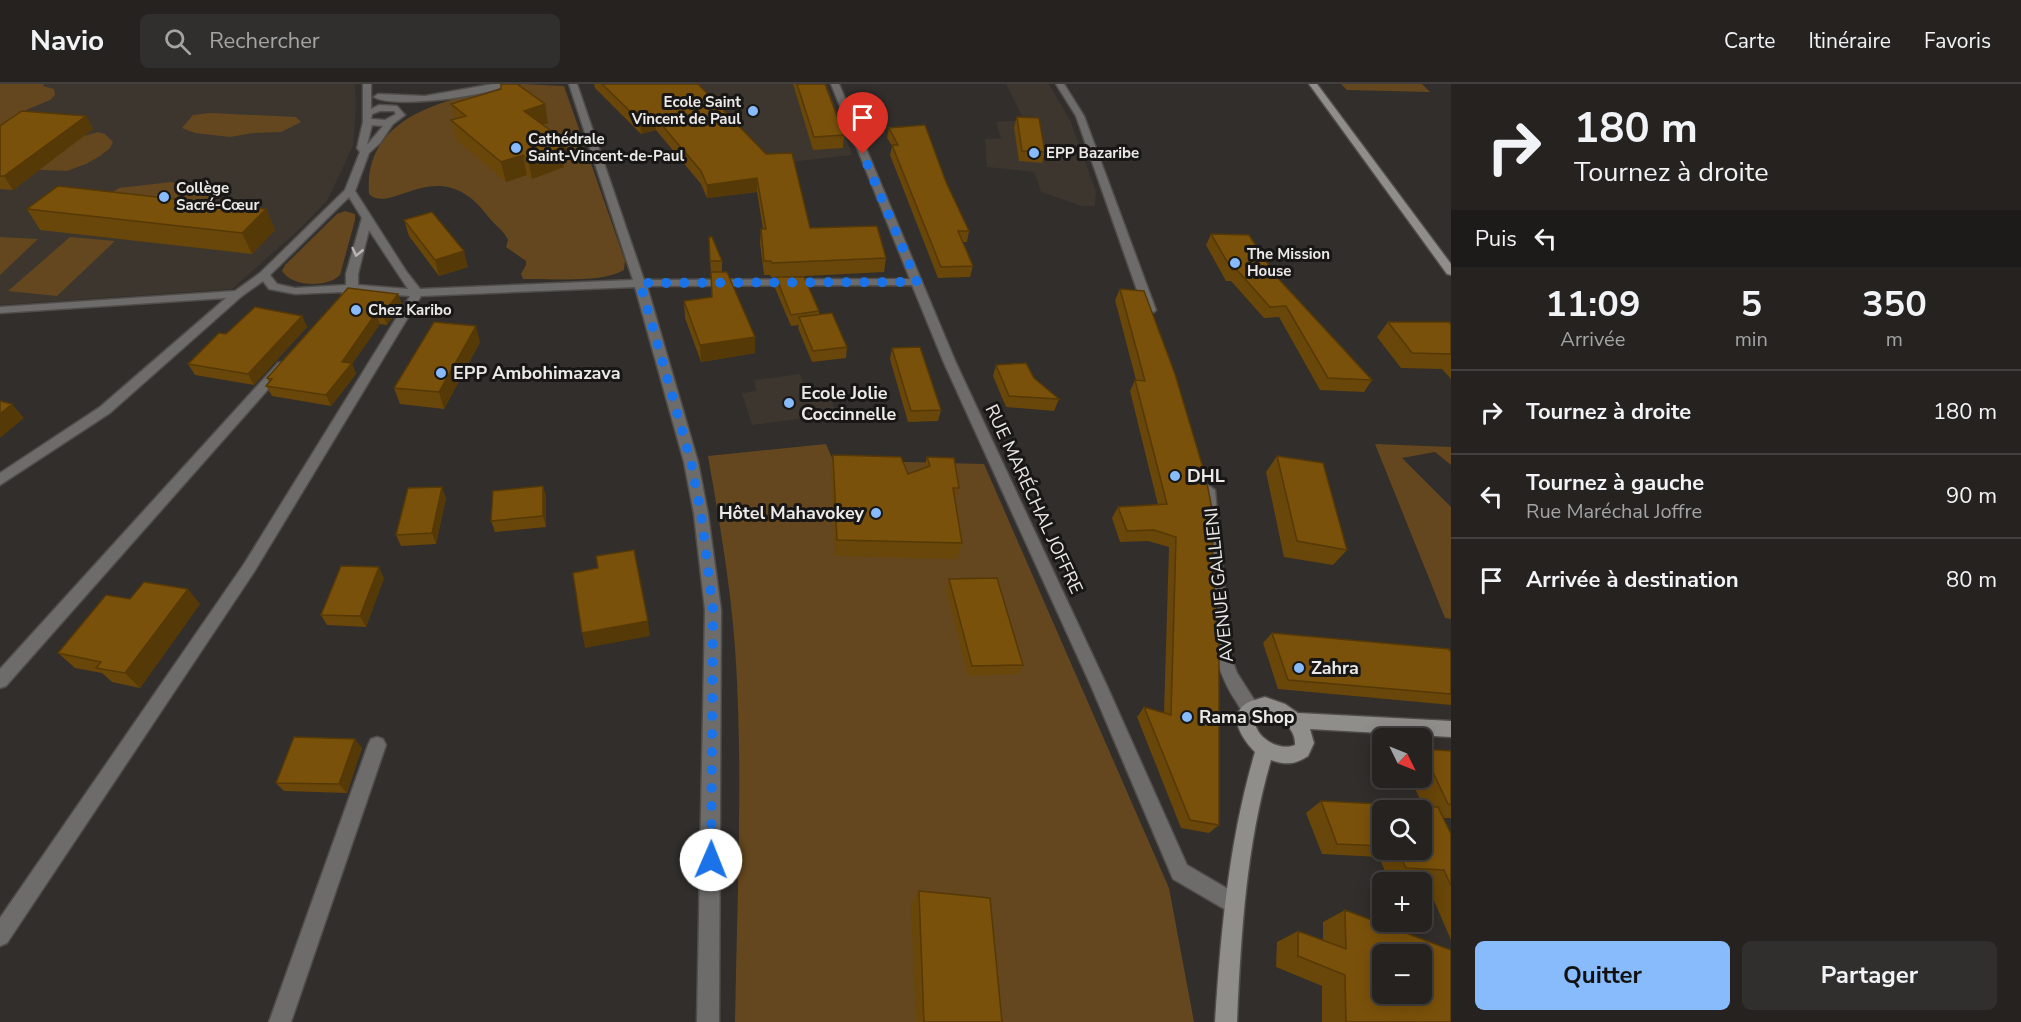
<!DOCTYPE html>
<html lang="fr">
<meta charset="utf-8">
<style>
:root{--surface:#252220;--page:#312f2d;--text:#f1f3f6;--muted:#a3a4a5;--line:#423f3e;--accent:#87bbfb}
body{margin:0;font-family:"Nunito Sans",sans-serif;background:var(--page);color:var(--text);height:100vh;display:flex;flex-direction:column;font-size:22px;white-space:nowrap}
*{box-sizing:border-box;margin:0}
p{font-size:20px;color:var(--muted)}
.icon{flex:none;width:33px;height:33px;fill:none;stroke:currentColor;stroke-width:2;stroke-linecap:round;stroke-linejoin:round}
.map{position:relative;flex:1;overflow:hidden}
.sheet{display:flex;flex-direction:column;background:var(--surface);width:570px}
.sheet>*{flex:none}
.hud{background:#252220;color:var(--text);overflow:hidden}
.needle{width:39px;rotate:133deg}
.fabs{position:absolute;left:1372px;top:644px;display:grid;gap:12px}
.fabs a{display:grid;place-items:center;width:60px;height:60px;border-radius:9px;background:var(--surface);box-shadow:0 3px 15px #0003,0 0 0 2px var(--line);font-size:30px}
.pin{position:absolute;display:grid;place-items:center;width:51px;height:51px;color:#fff;margin:-62px -26px;border-radius:50% 50% 50% 0;rotate:-45deg;box-shadow:0 0 6px #0007}
.pin .icon{rotate:45deg}
.me{position:absolute;width:66px;margin:-33px;rotate:1deg;stroke-linejoin:round;filter:drop-shadow(0 0 4px #0008)}
.turn{display:flex;align-items:center;gap:21px;height:126px;padding:0 24px;font-size:27px}
.turn .icon{width:78px;height:78px;stroke-width:2.5}
.turn b{display:block;font-size:42px;line-height:51px}
.then{display:flex;align-items:center;height:57px;padding:0 24px;background:#0003;gap:12px;font-size:22px}
.eta{display:flex;justify-content:space-evenly;align-items:center;height:102px;text-align:center}
.eta b{font-size:36px;font-weight:700;line-height:42px}
.button{display:flex;gap:12px;margin-top:auto;padding:12px 24px}
.button a{flex:1;height:69px;border-radius:9px;background:var(--accent);color:#111;font-size:24px;font-weight:700;line-height:69px;text-align:center}
.button a+a{background:var(--page);color:var(--text)}
ul{padding:0;list-style:none}
li{display:flex;align-items:center;gap:18px;height:84px;padding:0 24px;border-top:2px solid var(--line)}
li div{flex:1}
li b{display:block;font-size:22px}
li em{font-style:normal}
header{display:flex;align-items:center;gap:36px;box-sizing:border-box;height:84px;padding:0 30px;background:var(--surface);border-bottom:2px solid var(--line)}
header strong{font-size:28px}
nav{display:flex;gap:33px;margin-inline-start:auto;font-size:21px}
.search{width:420px;height:54px;background:var(--page);display:flex;align-items:center;gap:15px;box-sizing:border-box;padding:0 21px;border-radius:9px;color:var(--muted);font-size:22px}
main{display:flex;flex:1;min-height:0}
.map>svg:first-child{display:block}
.built{fill:#3c362e}
.green{fill:#64471e}
.lines{fill:none;stroke-linecap:round;stroke-linejoin:round}
.lane-casing{stroke:#4f4c49;stroke-width:3}
.street-casing{stroke:#4f4c49;stroke-width:3}
.secondary-casing{stroke:#4f4c49;stroke-width:3}
.lane{fill:#6d6c6a;fill-rule:evenodd}
.street{fill:#6d6c6a;fill-rule:evenodd}
.secondary{fill:#908e8b;fill-rule:evenodd}
.wall{fill:#694609;fill-rule:evenodd}
.shaded-wall{fill:#553907}
.building{fill:#7a510a;stroke:#553907;stroke-width:1.5;fill-rule:evenodd}
.oneway{stroke:#b9b8b6}
.route{stroke:#1a73e8;stroke-width:10;stroke-dasharray:0 18}
.poi-dot{fill:#87bbfb;stroke:#181715;stroke-width:2}
.labels{text-anchor:middle;dominant-baseline:central;stroke-width:6;stroke-linejoin:round;paint-order:stroke}
.far-poi-label{font-size:15px;font-weight:bold;fill:#eceae8;stroke:#181715;text-anchor:start}
.poi-label{font-size:18px;font-weight:bold;fill:#eceae8;stroke:#181715;text-anchor:start}
.street-label{font-size:18px;fill:#eceae8;stroke:#181715}
</style>
<header>
<strong>Navio</strong>
<div class="search"><svg class="icon" aria-label="search" viewBox="0 0 24 24"><circle cx="10" cy="10" r="6"/><path d="M15 15l6 6"/></svg>Rechercher</div>
<nav><a>Carte</a><a>Itinéraire</a><a>Favoris</a></nav>
</header>
<main>
<div class="map">
<svg width="1451" height="938" viewBox="0 0 1451 938">
<rect width="100%" height="100%" fill="#312e2b"/>
<path class="built" d="M 0,0 L 355,0 L 356,22 L 353,62 L 327,117 L 301,144 L 232,205 L 0,221 Z
M 660,0 L 827,0 L 852,71 L 763,81 Z
M 1006,0 L 1049,0 L 1071,38 L 1096,108 L 1095,122 L 1082,122 L 1041,108 L 1034,88 L 987,83 L 985,55 L 1001,54 L 996,38 L 1024,36 Z
M 800,290 L 807,307 L 827,305 L 837,330 L 752,341 L 742,309 L 756,307 L 754,296 Z"/>
<path class="green" d="M 0,0 L 44,0 L 43,2 L 54,5 L 55,11 L 50,16 L 26,26 L 4,41 L 84,52 L 98,48 L 105,50 L 113,58 L 110,64 L 100,72 L 86,80 L 67,87 L 0,84 Z
M 522,0 L 564,2 L 625,177 L 624,186 C 600,200 550,194 523,195 L 521,190 L 526,181 L 526,177 L 506,163 L 508,156 C 504,146 493,140 487,131 C 438,67 392,132 369,110 C 363,25 459,13 522,0 Z
M 1341,0 L 1422,0 L 1430,8 L 1347,6 Z
M 210,29 L 296,33 L 301,38 L 281,48 L 253,49 L 230,53 L 195,49 L 182,44 L 193,31 Z
M 171,98 L 207,104 L 215,111 L 209,121 L 106,112 L 119,104 Z
M 345,127 L 355,130 L 355,136 L 340,191 C 327,204 292,203 282,187 L 285,181 L 337,130 Z
M 0,153 L 38,155 L 0,191 Z
M 70,153 L 115,157 L 57,212 L 8,207 Z
M 826,360 L 833,376 L 984,380 L 1169,804 L 1194,938 L 735,938 C 737,819 743,699 736,579 C 732,509 720,441 708,372 Z
M 1375,360 L 1451,363 L 1451,381 L 1435,368 L 1402,374 L 1451,423 L 1451,535 L 1445,534 Z"/>
<g class="lines">
<defs>
<path id="lane" d="M 377,653 L 383,655 L 386,661 L 291,938 L 269,938 L 368,661 L 371,655 Z"/>
<path id="street" d="M 363,0 L 371,0 L 371,25 L 379,21 L 397,22 L 405,31 L 393,40 L 380,59 L 369,69 L 355,107 L 406,187 L 420,205 L 633,196 L 569,0 L 577,0 L 644,196 L 910,195 L 831,0 L 839,0 L 956,279 L 1107,602 L 1187,781 L 1240,812 L 1243,819 L 1240,826 L 1233,829 L 1226,826 L 1173,795 L 1091,602 L 944,279 L 912,201 L 647,202 L 698,378 L 708,430 L 721,526 L 719,938 L 697,938 L 705,526 L 694,430 L 684,378 L 635,203 L 421,212 L 254,488 L 7,859 L 0,862 L 0,834 L 244,480 L 410,212 L 355,208 L 346,213 L 342,212 L 342,208 L 295,210 L 269,205 L 263,197 L 242,212 L 110,329 L 0,401 L 0,389 L 100,323 L 226,214 L 0,229 L 0,223 L 235,207 L 260,189 L 345,106 L 360,68 L 357,64 L 363,38 ZM 380,27 L 394,27 L 396,30 L 385,36 L 371,35 L 372,30 ZM 372,41 L 383,42 L 367,61 ZM 349,113 L 362,134 L 346,190 L 346,201 L 295,204 L 277,200 L 270,191 ZM 369,146 L 408,205 L 358,201 L 358,190 Z
M 493,0 L 509,0 C 491,12 393,25 374,13 L 378,10 L 425,12 Z
M 1056,0 L 1064,0 L 1084,32 L 1156,226 L 1154,228 L 1150,229 L 1144,226 L 1076,32 Z
M 282,278 L 288,282 L 286,285 L 6,602 L 0,604 L 0,585 L 278,279 Z
M 1208,401 L 1215,406 L 1231,573 L 1237,589 L 1260,625 L 1257,630 L 1251,633 C 1243,630 1240,624 1236,617 C 1196,558 1211,474 1201,406 Z"/>
<path id="secondary" d="M 1309,0 L 1317,0 L 1451,180 L 1451,191 L 1447,190 Z
M 1265,613 L 1285,620 L 1298,629 L 1451,637 L 1451,653 L 1310,645 L 1314,659 L 1308,672 C 1295,681 1285,681 1271,676 C 1246,762 1241,850 1237,938 L 1215,938 C 1221,846 1229,756 1255,668 C 1243,656 1226,632 1247,619 C 1252,616 1259,615 1265,613 ZM 1265,629 C 1280,634 1296,644 1295,661 C 1279,668 1253,653 1255,634 Z"/>
</defs>
<use href="#lane" class="lane-casing"/>
<use href="#street" class="street-casing"/>
<use href="#secondary" class="secondary-casing"/>
<use href="#lane" class="lane"/>
<use href="#street" class="street"/>
<use href="#secondary" class="secondary"/>
</g>
<path class="wall" d="M 594,0 L 698,0 L 810,144 L 886,174 L 884,188 L 787,193 L 819,227 L 819,231 L 847,263 L 846,274 L 812,278 L 798,244 L 799,241 L 791,242 L 775,204 L 776,193 L 771,193 L 770,191 L 764,191 L 760,159 L 761,145 L 763,145 L 757,108 L 707,114 L 701,100 L 656,46 L 641,50 L 595,4 Z
M 793,0 L 825,0 L 844,51 L 843,64 L 813,66 Z
M 451,20 L 548,39 L 543,41 L 568,77 L 563,78 L 564,83 L 532,95 L 527,91 L 506,98 L 456,56 L 451,36 L 455,35 Z
M 86,32 L 93,45 L 13,106 L 0,105 L 0,42 Z
M 1017,33 L 1045,68 L 1042,79 L 1019,77 L 1014,43 Z
M 889,44 L 946,98 L 969,147 L 967,158 L 962,158 L 973,182 L 970,193 L 938,194 L 890,71 L 892,62 L 887,54 Z
M 27,125 L 266,125 L 275,146 L 252,170 L 40,146 Z
M 404,136 L 468,183 L 439,192 L 409,152 Z
M 1211,150 L 1275,191 L 1372,296 L 1364,308 L 1320,306 L 1279,233 L 1264,234 L 1231,197 L 1226,197 L 1206,161 Z
M 709,153 L 722,177 L 722,188 L 755,269 L 701,278 L 685,234 L 684,217 L 712,213 Z
M 348,204 L 402,220 L 387,241 L 380,240 L 352,280 L 356,290 L 331,322 L 272,312 L 266,302 L 269,298 L 267,294 Z
M 1120,205 L 1144,207 L 1219,741 L 1209,749 L 1181,744 L 1137,633 L 1144,623 L 1164,629 L 1169,463 L 1148,457 L 1120,458 L 1112,434 L 1118,423 L 1158,421 L 1130,307 L 1135,296 L 1136,296 L 1115,216 Z
M 302,232 L 307,243 L 254,301 L 195,291 L 188,280 Z
M 1388,238 L 1451,241 L 1451,295 L 1442,285 L 1401,284 L 1377,253 Z
M 480,258 L 444,325 L 400,320 L 394,304 Z
M 892,264 L 941,326 L 938,337 L 908,338 L 890,275 Z
M 996,281 L 1034,294 L 1059,315 L 1054,327 L 1006,323 L 993,292 Z
M 833,371 L 908,390 L 924,384 L 927,373 L 959,404 L 955,417 L 962,459 L 957,475 L 835,472 L 831,387 Z
M 1277,372 L 1347,466 L 1333,481 L 1284,473 L 1266,388 Z
M 543,402 L 546,413 L 546,443 L 495,448 L 491,437 Z
M 446,414 L 436,460 L 401,462 L 396,451 Z
M 384,494 L 366,543 L 327,541 L 321,531 Z
M 949,495 L 1023,581 L 1018,590 L 968,592 L 946,506 Z
M 130,515 L 200,520 L 140,604 L 112,598 L 102,589 L 75,584 L 58,569 Z
M 1272,549 L 1451,569 L 1451,621 L 1278,605 L 1263,559 Z
M 362,664 L 347,709 L 284,707 L 276,699 Z
M 1422,665 L 1451,667 L 1451,734 L 1443,734 L 1451,750 L 1451,856 L 1425,796 L 1388,794 L 1379,773 L 1322,770 L 1306,729 L 1321,717 L 1423,722 L 1410,693 L 1422,693 ZM 1383,726 L 1422,765 L 1383,765 Z
M 919,807 L 1002,938 L 916,938 L 911,821 Z
M 1345,826 L 1451,938 L 1322,938 L 1322,902 L 1276,883 L 1277,858 L 1298,847 L 1323,856 L 1323,838 Z"/>
<path class="shaded-wall" d="M 545,20 L 548,39 L 527,46 L 524,27 Z
M 86,32 L 93,45 L 13,106 L 4,92 Z
M 655,33 L 656,46 L 641,50 L 640,37 Z
M 565,57 L 568,77 L 563,78 L 564,83 L 532,95 L 528,75 L 556,60 Z
M 523,71 L 527,91 L 506,98 L 501,78 Z
M 757,94 L 757,108 L 707,114 L 707,101 Z
M 266,125 L 275,146 L 252,170 L 242,149 Z
M 464,167 L 468,183 L 439,192 L 435,176 Z
M 398,210 L 402,220 L 387,241 L 383,230 Z
M 376,229 L 380,240 L 352,280 L 356,290 L 331,322 L 326,311 L 342,278 Z
M 302,232 L 307,243 L 254,301 L 248,290 Z
M 476,242 L 480,258 L 444,325 L 439,308 Z
M 755,253 L 755,269 L 701,278 L 700,261 Z
M 12,320 L 24,334 L 0,354 L 0,330 Z
M 543,402 L 546,413 L 546,443 L 543,432 Z
M 442,403 L 446,414 L 436,460 L 432,449 Z
M 379,483 L 384,494 L 366,543 L 360,532 Z
M 188,505 L 200,520 L 140,604 L 125,589 Z
M 648,537 L 650,552 L 585,564 L 582,549 Z
M 355,655 L 362,664 L 347,709 L 339,700 Z"/>
<path class="building" d="M 501,0 L 517,0 L 545,20 L 524,27 L 565,57 L 556,60 L 561,64 L 528,75 L 523,71 L 501,78 L 451,36 L 466,32 L 451,20 L 501,5 Z
M 602,0 L 698,0 L 766,70 L 792,69 L 810,144 L 877,142 L 886,174 L 772,179 L 771,177 L 764,177 L 761,145 L 766,145 L 757,94 L 707,101 L 701,87 L 655,33 L 640,37 Z
M 797,0 L 825,0 L 844,51 L 814,53 Z
M 22,27 L 86,32 L 4,92 L 0,92 L 0,42 Z
M 1017,33 L 1039,34 L 1045,68 L 1022,67 Z
M 925,41 L 946,98 L 969,147 L 958,147 L 973,182 L 941,183 L 892,61 L 898,61 L 889,44 Z
M 58,102 L 266,125 L 242,149 L 27,125 Z
M 432,128 L 464,167 L 435,176 L 404,136 Z
M 1211,150 L 1249,151 L 1275,191 L 1372,296 L 1328,294 L 1286,222 L 1270,223 L 1237,186 L 1232,186 Z
M 709,153 L 712,153 L 722,177 L 710,177 Z
M 711,188 L 727,188 L 755,253 L 700,261 L 684,217 L 712,213 Z
M 776,193 L 804,193 L 819,227 L 791,231 Z
M 348,204 L 398,210 L 383,230 L 376,229 L 342,278 L 352,279 L 326,311 L 266,302 L 272,295 L 267,294 Z
M 1120,205 L 1144,207 L 1175,290 L 1206,394 L 1212,425 L 1213,496 L 1219,542 L 1219,741 L 1190,736 L 1144,623 L 1171,631 L 1176,453 L 1154,446 L 1127,447 L 1118,423 L 1167,420 L 1135,296 L 1145,297 Z
M 255,223 L 302,232 L 248,290 L 188,280 L 219,249 L 226,250 Z
M 832,229 L 847,263 L 813,267 L 799,233 Z
M 434,238 L 476,242 L 439,308 L 394,304 Z
M 1388,238 L 1449,238 L 1451,241 L 1451,270 L 1412,269 Z
M 920,263 L 941,326 L 911,327 L 892,264 Z
M 1026,279 L 1034,294 L 1059,315 L 1009,312 L 996,281 Z
M 0,317 L 12,320 L 0,330 Z
M 833,371 L 901,373 L 908,390 L 930,382 L 927,373 L 954,374 L 959,404 L 953,404 L 962,459 L 837,456 Z
M 1277,372 L 1323,379 L 1347,466 L 1297,457 Z
M 543,402 L 543,432 L 491,437 L 493,407 Z
M 442,403 L 432,449 L 396,451 L 408,404 Z
M 634,466 L 648,537 L 582,549 L 573,489 L 598,484 L 596,472 Z
M 341,482 L 379,483 L 360,532 L 321,531 Z
M 997,494 L 1023,581 L 972,582 L 949,495 Z
M 144,498 L 188,505 L 125,589 L 96,584 L 101,578 L 58,569 L 106,511 L 130,515 Z
M 1272,549 L 1449,565 L 1451,569 L 1451,610 L 1288,596 Z
M 294,653 L 355,655 L 339,700 L 276,699 Z
M 1422,665 L 1451,667 L 1451,721 L 1448,720 Z
M 1321,717 L 1438,723 L 1451,750 L 1451,802 L 1444,786 L 1406,784 L 1397,765 L 1422,765 L 1422,726 L 1383,726 L 1383,762 L 1337,760 Z
M 919,807 L 990,814 L 1002,938 L 924,938 Z
M 1345,826 L 1451,866 L 1451,938 L 1346,938 L 1345,891 L 1298,872 L 1298,847 L 1346,865 ZM 1383,870 L 1422,870 L 1422,909 L 1383,909 Z"/>
<defs><path id="oneway-chevron" d="M-2-3.5L2.5 0L-2 3.5" fill="none" stroke-width="1.6" stroke-linecap="round" stroke-linejoin="round" transform="scale(1.5)"/></defs>
<use class="oneway" href="#oneway-chevron" transform="translate(357 168) rotate(103)"/>
<g class="lines">
<path class="route" d="M 711,776 L 713,526 L 701,430 L 691,378 L 640,199 L 917,198 L 863,70"/>
</g>
<g class="poi-dot">
<circle cx="753" cy="27" r="6"/>
<circle cx="516" cy="64" r="6"/>
<circle cx="1034" cy="69" r="6"/>
<circle cx="164" cy="113" r="6"/>
<circle cx="1235" cy="179" r="6"/>
<circle cx="356" cy="226" r="6"/>
<circle cx="441" cy="289" r="6"/>
<circle cx="789" cy="319" r="6"/>
<circle cx="1175" cy="392" r="6"/>
<circle cx="876" cy="429" r="6"/>
<circle cx="1299" cy="584" r="6"/>
<circle cx="1187" cy="633" r="6"/>
</g>
<g class="labels">
<g class="far-poi-label">
<text x="741" y="18" text-anchor="end">Ecole Saint<tspan x="741" dy="17">Vincent de Paul</tspan></text>
<text x="528" y="55">Cathédrale<tspan x="528" dy="17">Saint-Vincent-de-Paul</tspan></text>
<text x="1046" y="69">EPP Bazaribe</text>
<text x="176" y="104">Collège<tspan x="176" dy="17">Sacré-Cœur</tspan></text>
<text x="1247" y="170">The Mission<tspan x="1247" dy="17">House</tspan></text>
<text x="368" y="226">Chez Karibo</text>
</g>
<g class="poi-label">
<text x="453" y="289">EPP Ambohimazava</text>
<text x="801" y="309">Ecole Jolie<tspan x="801" dy="21">Coccinnelle</tspan></text>
<text x="1187" y="392">DHL</text>
<text x="864" y="429" text-anchor="end">Hôtel Mahavokey</text>
<text x="1311" y="584">Zahra</text>
<text x="1199" y="633">Rama Shop</text>
</g>
<g class="street-label">
<text transform="translate(1034 415) rotate(65)">RUE MARÉCHAL JOFFRE</text>
<text transform="translate(1219 501) rotate(-96)">AVENUE GALLIENI</text>
</g>
</g>
</svg>
<div class="fabs">
<a><svg class="needle" viewBox="-14 -14 28 28"><path d="M0-13l5 13h-10z" fill="#e53935"/><path d="M0 13l5-13h-10z" fill="#a3a4a5"/></svg></a>
<a><svg class="icon" aria-label="search" viewBox="0 0 24 24"><circle cx="10" cy="10" r="6"/><path d="M15 15l6 6"/></svg></a>
<a>+</a>
<a>−</a>
</div>
<div class="pin" style="left:863px;top:70px;background:#d93025"><svg class="icon" aria-label="arrive" viewBox="0 0 24 24"><path d="M6 21V4h12l-3 4 3 4H6"/></svg></div>
<svg class="me" style="left:711px;top:776px" viewBox="-20 -20 40 40"><circle r="19" fill="#fff"/><path d="M0-13L10 11 0 6-10 11z" fill="#1a73e8"/></svg>
</div>
<section class="sheet">
<div class="hud">
<div class="turn"><svg class="icon" aria-label="right" viewBox="0 0 24 24"><path d="M7 20v-9h11M14 6l5 5-5 5"/></svg><div><b>180 m</b>Tournez à droite</div></div>
<div class="then">Puis<svg class="icon" aria-label="left" viewBox="0 0 24 24"><path d="M17 20v-9H6M10 6l-5 5 5 5"/></svg></div>
</div>
<div class="eta">
<div><b>11:09</b><p>Arrivée</p></div>
<div><b>5</b><p>min</p></div>
<div><b>350</b><p>m</p></div>
</div>
<ul>
<li><svg class="icon" aria-label="right" viewBox="0 0 24 24"><path d="M7 20v-9h11M14 6l5 5-5 5"/></svg><div><b>Tournez à droite</b></div><em>180 m</em></li>
<li><svg class="icon" aria-label="left" viewBox="0 0 24 24"><path d="M17 20v-9H6M10 6l-5 5 5 5"/></svg><div><b>Tournez à gauche</b><p>Rue Maréchal Joffre</p></div><em>90 m</em></li>
<li><svg class="icon" aria-label="arrive" viewBox="0 0 24 24"><path d="M6 21V4h12l-3 4 3 4H6"/></svg><div><b>Arrivée à destination</b></div><em>80 m</em></li>
</ul>
<div class="button"><a>Quitter</a><a>Partager</a></div>
</section>
</main>
